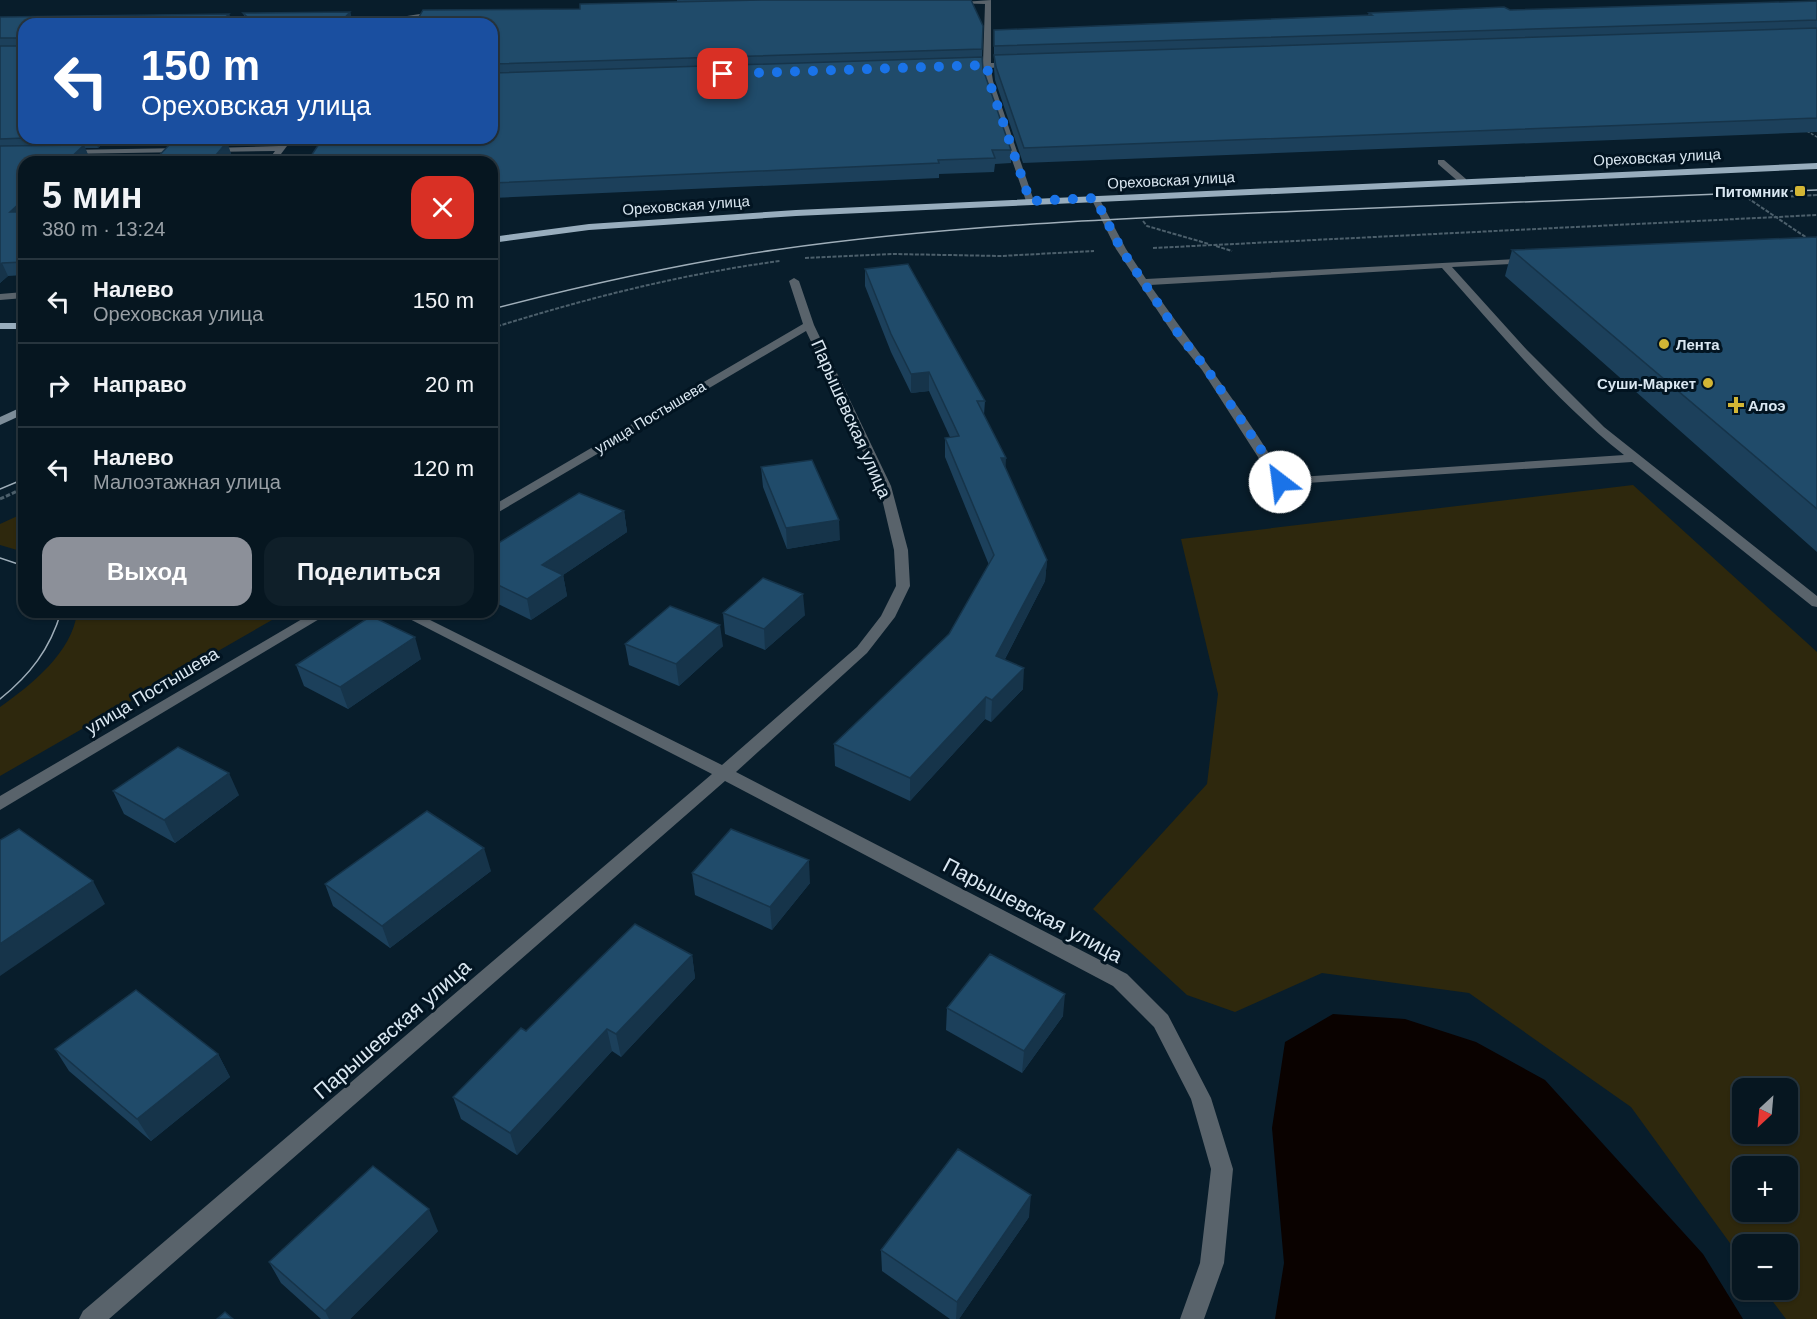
<!DOCTYPE html>
<html lang="ru">
<meta charset="utf-8">
<style>
:root{--surface:#061620;--page:#0f1f29;--text:#f1f3f6;--muted:#989fa5;--line:#27353e;--accent:#8c9099}
body{margin:0;font-family:Helvetica,sans-serif;background:var(--page);color:var(--text);height:100vh;display:flex;flex-direction:column;font-size:22px;white-space:nowrap}
*{box-sizing:border-box;margin:0}
p{font-size:20px;color:var(--muted)}
.icon{flex:none;width:33px;height:33px;fill:none;stroke:currentColor;stroke-width:2;stroke-linecap:round;stroke-linejoin:round}
.map{position:relative;flex:1;overflow:hidden}
.sheet{position:absolute;left:18px;top:156px;width:480px;height:462px;display:flex;flex-direction:column;background:var(--surface);border-radius:18px;box-shadow:0 2px 4px #0004,0 0 0 2px var(--line)}
.sheet>*{flex:none}
.guide{position:absolute;left:18px;top:18px;width:480px;height:126px;border-radius:18px;box-shadow:0 2px 4px #0004,0 0 0 2px var(--line);background:#1a4fa0;color:#fff;overflow:hidden}
.needle{width:39px;rotate:206deg}
.tools{position:absolute;left:1732px;top:1078px;display:grid;gap:12px}
.tools a{display:grid;place-items:center;width:66px;height:66px;border-radius:12px;background:var(--surface);box-shadow:0 2px 4px #0004,0 0 0 2px var(--line);font-size:30px}
.pin{position:absolute;display:grid;place-items:center;width:51px;height:51px;color:#fff;margin:-26px;border-radius:12px;box-shadow:0 3px 9px #0006}
.me{position:absolute;width:66px;margin:-33px;rotate:330deg;stroke-linejoin:round;filter:drop-shadow(0 0 4px #0008)}
.turn{display:flex;align-items:center;gap:21px;height:126px;padding:0 24px;font-size:27px}
.turn .icon{width:78px;height:78px;stroke-width:2.5}
.turn b{display:block;font-size:42px;line-height:51px}
.round{display:grid;place-items:center;flex:none;width:63px;height:63px;border-radius:18px;background:var(--page)}
.overview{display:flex;align-items:center;justify-content:space-between;height:102px;padding:0 24px}
h1{font-size:36px;font-weight:800;line-height:45px}
.action{display:flex;gap:12px;margin-top:auto;padding:12px 24px}
.action a{flex:1;height:69px;border-radius:18px;background:var(--accent);color:#fff;font-size:24px;font-weight:800;line-height:69px;text-align:center}
.action a+a{background:var(--page);color:var(--text)}
ul{padding:0;list-style:none}
li{display:flex;align-items:center;gap:18px;height:84px;padding:0 24px;border-top:2px solid var(--line)}
li div{flex:1}
li b{display:block;font-size:22px}
li em{font-style:normal}
.map>svg:first-child{display:block}
.green{fill:#2e280d;fill-rule:evenodd}
.water{fill:#0a0200}
.lines{fill:none;stroke-linecap:round;stroke-linejoin:round}
.path-far2{stroke:#4c5f6b;stroke-width:1.5;stroke-dasharray:3 1.5;stroke-linecap:butt}
.path-far1{stroke:#4c5f6b;stroke-width:2;stroke-dasharray:4 1.5;stroke-linecap:butt}
.path{stroke:#4c5f6b;stroke-width:3;stroke-dasharray:4.5 2;stroke-linecap:butt}
.service{fill:#59636b;fill-rule:evenodd}
.minor{fill:#59636b;fill-rule:evenodd}
.secondary{fill:#7d8d99;fill-rule:evenodd}
.primary{fill:#98adbd;fill-rule:evenodd}
.tram{stroke:#9faeb9;stroke-width:1.5}
.wall{fill:#1c405b}
.shaded-wall{fill:#16344a}
.building{fill:#204b6a;stroke:#16344a;stroke-width:1.5}
.route{stroke:#1a73e8;stroke-width:10;stroke-dasharray:0 18}
.poi-dot{fill:#d3b635;stroke:#021421;stroke-width:2}
.labels{text-anchor:middle;dominant-baseline:central;stroke-width:6;stroke-linejoin:round;paint-order:stroke}
.far-street-label{font-size:15px;fill:#dae7f1;stroke:#021421}
.far-poi-label{font-size:15px;font-weight:bold;fill:#dae7f1;stroke:#021421;text-anchor:end}
.street-label{font-size:18px;fill:#dae7f1;stroke:#021421}
.near-street-label{font-size:21px;fill:#dae7f1;stroke:#021421}
</style>
<div class="map">
<svg width="1817" height="1319" viewBox="0 0 1817 1319">
<rect width="100%" height="100%" fill="#081d2b"/>
<path class="green" d="M 1633,485 L 1817,652 L 1817,1319 L 1786,1319 L 1764,1290 L 1788,1290 L 1788,1245 L 1743,1245 L 1743,1261 L 1631,1107 L 1469,993 L 1322,973 L 1235,1012 L 1187,995 L 1093,909 L 1207,784 L 1218,694 L 1181,539 ZM 1743,1089 L 1788,1089 L 1788,1134 L 1743,1134 ZM 1743,1167 L 1788,1167 L 1788,1212 L 1743,1212 Z
M 24,513 L 24,552 L 0,545 L 0,524 Z
M 77,612 L 286,612 L 0,776 L 0,707 C 30,686 73,652 77,612 Z"/>
<path class="water" d="M 1333,1014 L 1405,1019 L 1476,1042 L 1545,1080 L 1703,1254 L 1743,1319 L 1275,1319 L 1284,1263 L 1272,1128 L 1285,1042 Z"/>
<g class="lines">
<path class="path-far2" d="M 1807,131 L 1817,137"/>
<path class="path-far1" d="M 1143,221 L 1147,226 L 1209,244
M 1810,240 L 1749,199 L 1817,195
M 1216,246 L 1232,251
M 1153,248 L 1817,215
M 805,258 L 893,254 L 1001,256 L 1094,251
M 492,328 C 587,298 682,274 780,261"/>
<path class="path" d="M 0,499 L 24,488"/>
<path class="service" d="M 1438,160 L 1444,160 L 1466,179 L 1466,183 L 1460,183 L 1438,164 Z
M 1092,196 L 1099,198 L 1126,249 L 1146,279 L 1533,258 L 1535,260 L 1530,263 L 1452,267 L 1527,350 L 1604,427 L 1817,596 L 1817,607 L 1812,606 L 1632,462 L 1276,485 L 1202,370 L 1176,338 L 1116,249 L 1091,198 ZM 1442,268 C 1500,333 1556,401 1624,455 L 1284,478 C 1244,410 1195,349 1150,285 Z
M 24,292 L 24,298 L 0,300 L 0,294 Z"/>
<path class="minor" d="M 991,0 L 991,63 L 1014,63 L 1018,65 L 991,68 L 993,81 L 1034,201 L 1030,204 L 1026,201 L 985,81 L 984,68 L 963,68 L 959,66 L 983,63 L 985,4 L 949,3 Z
M 439,11 L 441,14 L 392,24 L 407,16 Z
M 285,138 L 293,138 L 275,162 L 267,162 L 275,151 L 210,152 L 206,150 L 210,148 L 279,146 Z
M 183,148 L 187,150 L 186,152 L 66,154 L 62,152 L 66,150 Z
M 794,278 L 799,281 L 814,325 L 891,486 L 908,550 L 910,586 L 895,617 L 867,653 L 736,772 L 1127,974 L 1168,1015 L 1211,1098 L 1233,1169 L 1224,1263 L 1204,1319 L 1180,1319 L 1200,1263 L 1211,1169 L 1191,1099 L 1154,1027 L 1113,986 L 725,781 L 109,1319 L 79,1319 L 83,1311 L 712,774 L 396,612 L 414,612 L 722,765 L 857,647 L 881,616 L 896,586 L 894,550 L 879,486 L 806,331 L 492,516 L 492,506 L 803,324 L 789,281 Z
M 314,612 L 331,612 L 0,810 L 0,796 Z"/>
<path class="secondary" d="M 24,406 L 24,414 L 0,425 L 0,417 Z"/>
<path class="primary" d="M 1817,163 L 1817,169 L 796,216 L 589,230 L 492,243 L 492,237 L 589,224 L 796,210 Z
M 0,323 L 24,323 L 24,329 L 0,329 Z"/>
<path class="tram" d="M 492,309 C 585,285 678,264 774,250 C 948,225 1125,218 1302,211 C 1473,204 1645,197 1817,190
M 0,489 L 24,479
M 0,558 L 24,566
M 0,699 C 30,675 50,649 61,612"/>
</g>
<path class="wall" d="M 677,0 L 971,0 L 983,26 L 982,57 L 983,69 L 1011,150 L 1011,163 L 995,164 L 994,172 L 939,174 L 939,178 L 492,198 L 492,24 L 580,9 L 677,2 Z
M 1817,1 L 1817,132 L 1023,163 L 995,80 L 994,69 L 994,30 L 1368,15 L 1369,13 L 1510,10 Z
M 350,12 L 353,22 L 352,24 L 247,24 L 243,13 Z
M 229,14 L 232,24 L 24,24 L 24,138 L 109,138 L 98,148 L 85,148 L 89,157 L 24,162 L 24,275 L 8,276 L 0,283 L 0,17 Z
M 181,138 L 245,138 L 239,145 L 228,145 L 231,154 L 183,143 Z
M 1817,237 L 1817,552 L 1505,276 L 1512,250 Z
M 865,269 L 985,401 L 984,415 L 1006,469 L 1047,560 L 1045,581 L 1005,659 L 1023,689 L 991,722 L 985,719 L 910,801 L 835,766 L 834,744 L 949,634 L 989,565 L 945,457 L 945,438 L 950,437 L 929,391 L 911,393 L 891,352 L 865,286 Z
M 761,467 L 840,540 L 787,549 L 763,487 Z
M 624,511 L 627,532 L 563,575 L 567,596 L 531,620 L 492,601 L 492,542 L 497,544 Z
M 723,613 L 805,615 L 765,650 L 725,634 Z
M 625,644 L 723,646 L 679,686 L 629,665 Z
M 421,659 L 348,709 L 304,686 L 296,665 Z
M 113,791 L 239,795 L 175,843 L 124,814 Z
M 491,871 L 390,948 L 333,906 L 325,884 Z
M 692,873 L 810,883 L 772,930 L 695,895 Z
M 692,955 L 695,978 L 621,1057 L 612,1051 L 517,1155 L 461,1119 L 453,1097 L 526,1031 Z
M 947,1008 L 1063,1016 L 1022,1073 L 946,1030 Z
M 55,1049 L 218,1054 L 230,1077 L 151,1141 L 69,1071 Z
M 1029,1217 L 959,1319 L 950,1319 L 882,1271 L 881,1250 Z
M 438,1231 L 350,1319 L 321,1319 L 281,1283 L 269,1262 Z"/>
<path class="shaded-wall" d="M 350,12 L 353,22 L 352,24 L 339,24 Z
M 229,14 L 232,24 L 218,24 Z
M 95,138 L 109,138 L 98,148 Z
M 237,138 L 245,138 L 239,145 Z
M 227,142 L 231,154 L 224,162 L 210,162 Z
M 84,145 L 89,157 L 83,162 L 66,162 Z
M 24,199 L 24,216 L 10,212 Z
M 2,263 L 8,276 L 0,283 L 0,265 Z
M 929,372 L 929,391 L 911,393 L 911,374 Z
M 1001,458 L 1006,458 L 1005,478 Z
M 624,511 L 627,532 L 563,575 L 567,596 L 531,620 L 527,599 L 542,565 Z
M 839,520 L 840,540 L 787,549 L 786,528 Z
M 1047,560 L 1045,581 L 995,678 L 996,656 Z
M 803,594 L 805,615 L 765,650 L 764,629 Z
M 720,625 L 723,646 L 679,686 L 676,664 Z
M 415,637 L 421,659 L 348,709 L 340,687 Z
M 1024,668 L 1023,689 L 991,722 L 992,700 Z
M 986,697 L 985,719 L 910,801 L 910,778 Z
M 229,773 L 239,795 L 175,843 L 164,820 Z
M 484,848 L 491,871 L 390,948 L 382,926 Z
M 809,860 L 810,883 L 772,930 L 770,907 Z
M 93,881 L 105,904 L 0,976 L 0,944 Z
M 692,955 L 695,978 L 621,1057 L 616,1034 Z
M 1065,994 L 1063,1016 L 1022,1073 L 1024,1051 Z
M 607,1029 L 612,1051 L 517,1155 L 510,1133 Z
M 218,1054 L 230,1077 L 151,1141 L 137,1119 Z
M 1031,1195 L 1029,1217 L 959,1319 L 956,1319 L 957,1302 Z
M 429,1209 L 438,1231 L 350,1319 L 329,1319 L 325,1311 Z"/>
<path class="building" d="M 761,0 L 971,0 L 983,26 L 982,49 L 492,64 L 492,24 L 415,24 L 423,10 L 580,9 L 580,4 Z
M 1817,1 L 1817,20 L 994,46 L 994,30 L 1372,15 L 1369,13 L 1504,7 L 1510,10 Z
M 350,12 L 339,24 L 255,24 L 243,13 Z
M 229,14 L 218,24 L 24,24 L 24,138 L 25,138 L 0,139 L 0,46 L 20,46 L 22,44 L 20,38 L 0,38 L 0,17 Z
M 1817,28 L 1817,118 L 1024,148 L 996,67 L 994,55 Z
M 982,57 L 983,69 L 1011,150 L 992,150 L 995,158 L 938,160 L 939,163 L 492,183 L 492,162 L 307,162 L 323,138 L 492,138 L 492,73 Z
M 227,142 L 210,162 L 153,162 L 171,143 Z
M 84,145 L 66,162 L 24,162 L 24,199 L 10,212 L 24,212 L 24,262 L 2,263 L 0,265 L 0,146 Z
M 1817,237 L 1817,509 L 1512,250 Z
M 908,264 L 985,401 L 977,401 L 1006,458 L 1001,458 L 1047,560 L 996,656 L 1024,668 L 992,700 L 986,697 L 910,778 L 834,744 L 949,634 L 994,555 L 945,438 L 959,436 L 929,372 L 911,374 L 891,334 L 865,269 Z
M 812,460 L 839,520 L 786,528 L 761,467 Z
M 579,493 L 624,511 L 542,565 L 563,575 L 527,599 L 492,582 L 492,542 L 497,544 Z
M 763,578 L 803,594 L 764,629 L 723,613 Z
M 670,606 L 720,625 L 676,664 L 625,644 Z
M 371,616 L 415,637 L 340,687 L 296,665 Z
M 178,747 L 229,773 L 164,820 L 113,791 Z
M 427,811 L 484,848 L 382,926 L 325,884 Z
M 19,829 L 93,881 L 0,944 L 0,840 Z
M 731,829 L 809,860 L 770,907 L 692,873 Z
M 635,924 L 692,955 L 616,1034 L 607,1029 L 510,1133 L 453,1097 L 521,1028 L 526,1031 Z
M 990,954 L 1065,994 L 1024,1051 L 947,1008 Z
M 136,990 L 218,1054 L 137,1119 L 55,1049 Z
M 958,1149 L 1031,1195 L 957,1302 L 881,1250 Z
M 373,1166 L 429,1209 L 325,1311 L 269,1262 Z
M 225,1312 L 233,1319 L 217,1319 Z"/>
<g class="lines">
<path class="route" d="M 723,74 L 987,65 L 989,81 L 1030,201 L 1095,198 L 1121,249 L 1180,336 L 1206,368 L 1260,448 L 1280,482"/>
</g>
<g class="poi-dot">
<rect x="1794" y="185" width="12" height="12" rx="3"/>
<circle cx="1664" cy="344" r="6"/>
<circle cx="1708" cy="383" r="6"/>
<path d="M1733 396h6v6h6v6h-6v6h-6v-6h-6v-6h6z"/>
</g>
<g class="labels">
<g class="far-street-label">
<text transform="translate(1657 157) rotate(-3)">Ореховская улица</text>
<text transform="translate(1171 180) rotate(-3)">Ореховская улица</text>
<text transform="translate(686 205) rotate(-4)">Ореховская улица</text>
<text transform="translate(650 417) rotate(-31)">улица Постышева</text>
</g>
<g class="far-poi-label">
<text x="1788" y="191">Питомник</text>
<text x="1676" y="344" text-anchor="start">Лента</text>
<text x="1696" y="383">Суши-Маркет</text>
<text x="1748" y="405" text-anchor="start">Алоэ</text>
</g>
<g class="street-label">
<text transform="translate(851 419) rotate(66)">Парышевская улица</text>
<text transform="translate(152 691) rotate(-31)">улица Постышева</text>
</g>
<g class="near-street-label">
<text transform="translate(1033 910) rotate(28)">Парышевская улица</text>
<text transform="translate(392 1029) rotate(-41)">Парышевская улица</text>
</g>
</g>
</svg>
<div class="tools">
<a><svg class="needle" viewBox="-14 -14 28 28"><path d="M0-13l5 13h-10z" fill="#e53935"/><path d="M0 13l5-13h-10z" fill="#989fa5"/></svg></a>
<a>+</a>
<a>−</a>
</div>
<div class="pin" style="left:723px;top:74px;background:#d93025"><svg class="icon" aria-label="arrive" viewBox="0 0 24 24"><path d="M6 21V4h12l-3 4 3 4H6"/></svg></div>
<svg class="me" style="left:1280px;top:482px" viewBox="-20 -20 40 40"><circle r="19" fill="#fff"/><path d="M0-13L10 11 0 6-10 11z" fill="#1a73e8"/></svg>
<div class="guide">
<div class="turn"><svg class="icon" aria-label="left" viewBox="0 0 24 24"><path d="M17 20v-9H6M10 6l-5 5 5 5"/></svg><div><b>150 m</b>Ореховская улица</div></div>
</div>
<section class="sheet">
<div class="overview"><div><h1>5 мин</h1><p>380 m · 13:24</p></div><a class="round" style="background:#d93025;color:#fff"><svg class="icon" aria-label="close" viewBox="0 0 24 24"><path d="M6 6l12 12M18 6L6 18"/></svg></a></div>
<ul>
<li><svg class="icon" aria-label="left" viewBox="0 0 24 24"><path d="M17 20v-9H6M10 6l-5 5 5 5"/></svg><div><b>Налево</b><p>Ореховская улица</p></div><em>150 m</em></li>
<li><svg class="icon" aria-label="right" viewBox="0 0 24 24"><path d="M7 20v-9h11M14 6l5 5-5 5"/></svg><div><b>Направо</b></div><em>20 m</em></li>
<li><svg class="icon" aria-label="left" viewBox="0 0 24 24"><path d="M17 20v-9H6M10 6l-5 5 5 5"/></svg><div><b>Налево</b><p>Малоэтажная улица</p></div><em>120 m</em></li>
</ul>
<div class="action"><a>Выход</a><a>Поделиться</a></div>
</section>
</div>
